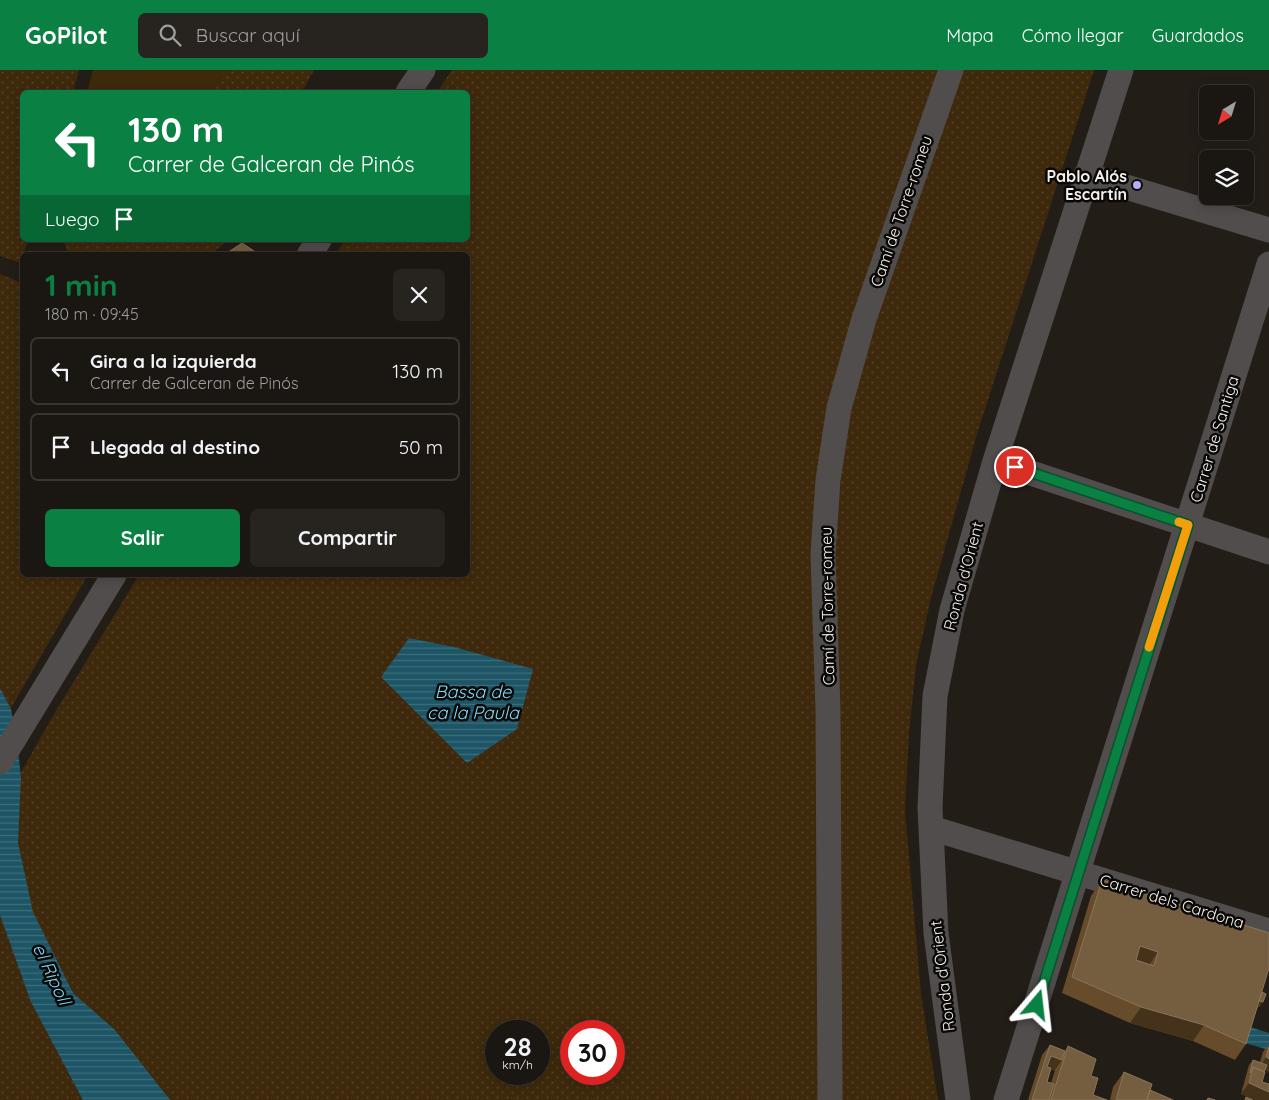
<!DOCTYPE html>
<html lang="es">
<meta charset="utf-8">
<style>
:root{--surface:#1a1611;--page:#27231f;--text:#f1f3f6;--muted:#9f9f9f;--line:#383531;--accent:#0b8043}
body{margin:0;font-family:Quicksand,sans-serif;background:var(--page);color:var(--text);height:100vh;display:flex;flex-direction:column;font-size:19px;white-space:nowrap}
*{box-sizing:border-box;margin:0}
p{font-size:16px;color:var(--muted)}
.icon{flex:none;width:28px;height:28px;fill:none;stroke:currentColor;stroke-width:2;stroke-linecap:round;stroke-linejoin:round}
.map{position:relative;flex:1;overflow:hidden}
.side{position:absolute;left:20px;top:182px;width:450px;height:325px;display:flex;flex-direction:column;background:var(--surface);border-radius:8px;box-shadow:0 2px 12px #0003,0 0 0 1px var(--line)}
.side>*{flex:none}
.hud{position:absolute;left:20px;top:20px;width:450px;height:152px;border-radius:8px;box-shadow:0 2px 12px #0003,0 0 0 1px var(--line);background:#0b8043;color:#fff;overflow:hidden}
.needle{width:32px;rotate:218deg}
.fabs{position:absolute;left:1199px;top:15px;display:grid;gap:10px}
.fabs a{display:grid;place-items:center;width:55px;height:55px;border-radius:8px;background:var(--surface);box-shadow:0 2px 12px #0003,0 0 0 1px var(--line);font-size:25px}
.speed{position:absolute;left:485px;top:950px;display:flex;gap:10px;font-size:25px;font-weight:700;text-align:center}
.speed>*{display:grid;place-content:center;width:65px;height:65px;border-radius:50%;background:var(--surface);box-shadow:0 2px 12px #0003,0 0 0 1px var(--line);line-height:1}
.speed small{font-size:12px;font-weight:400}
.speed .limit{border:8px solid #d22;background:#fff;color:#111}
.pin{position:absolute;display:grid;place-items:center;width:42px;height:42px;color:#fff;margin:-21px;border:2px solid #fff;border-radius:50%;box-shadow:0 1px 5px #0007}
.me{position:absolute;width:55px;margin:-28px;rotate:17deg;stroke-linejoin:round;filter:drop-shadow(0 0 4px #0008)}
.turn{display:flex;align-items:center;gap:18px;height:105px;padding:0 25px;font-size:22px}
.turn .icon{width:65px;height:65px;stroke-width:2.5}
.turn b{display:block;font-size:35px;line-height:42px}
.then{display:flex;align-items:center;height:48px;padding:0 25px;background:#0003;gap:10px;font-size:19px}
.round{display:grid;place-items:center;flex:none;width:52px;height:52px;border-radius:8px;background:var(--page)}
.summary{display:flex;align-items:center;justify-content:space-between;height:85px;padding:0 25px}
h1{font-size:30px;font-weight:700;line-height:38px;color:var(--accent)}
.button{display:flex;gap:10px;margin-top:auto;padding:10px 25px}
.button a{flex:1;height:58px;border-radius:8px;background:var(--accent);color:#fff;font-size:20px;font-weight:700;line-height:58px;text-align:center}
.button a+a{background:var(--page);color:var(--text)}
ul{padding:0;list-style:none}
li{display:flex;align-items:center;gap:15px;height:68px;margin:0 10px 8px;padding:0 15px;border:2px solid var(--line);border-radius:8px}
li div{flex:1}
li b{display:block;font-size:19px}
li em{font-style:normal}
header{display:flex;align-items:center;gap:30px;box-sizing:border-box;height:70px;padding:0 25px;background:var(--accent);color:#fff}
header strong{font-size:24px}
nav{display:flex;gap:28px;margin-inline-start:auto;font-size:18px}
.search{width:350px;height:45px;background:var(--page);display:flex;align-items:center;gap:12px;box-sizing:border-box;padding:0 18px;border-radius:8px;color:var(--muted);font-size:19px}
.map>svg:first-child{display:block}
.grass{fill:url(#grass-dots);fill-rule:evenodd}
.garden{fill:#3e290c}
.water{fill:url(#water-rules)}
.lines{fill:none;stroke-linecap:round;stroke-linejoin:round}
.minor{stroke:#524d4d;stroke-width:25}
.wall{fill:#664c2a;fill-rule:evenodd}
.shaded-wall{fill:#45321a}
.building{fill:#755e3f;stroke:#89755a;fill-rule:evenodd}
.route-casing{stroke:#07532c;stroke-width:12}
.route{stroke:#0b8043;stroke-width:9}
.slow{stroke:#f59e0b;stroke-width:9}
.poi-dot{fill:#b4acf9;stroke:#0a0806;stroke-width:2}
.labels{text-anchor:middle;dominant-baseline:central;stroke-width:5;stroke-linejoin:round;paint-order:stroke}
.poi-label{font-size:16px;font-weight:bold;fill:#f4f0eb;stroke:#0a0806;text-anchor:end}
.street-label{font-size:16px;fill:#f4f0eb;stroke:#0a0806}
.water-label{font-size:18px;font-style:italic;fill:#81d7f5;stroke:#0a0806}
</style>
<header>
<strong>GoPilot</strong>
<div class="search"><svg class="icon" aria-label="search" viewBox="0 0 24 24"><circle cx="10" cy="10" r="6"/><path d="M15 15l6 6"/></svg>Buscar aquí</div>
<nav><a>Mapa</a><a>Cómo llegar</a><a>Guardados</a></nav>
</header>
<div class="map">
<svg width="1269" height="1030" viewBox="0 0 1269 1030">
<defs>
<pattern id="grass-dots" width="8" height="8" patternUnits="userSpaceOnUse" patternTransform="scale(1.25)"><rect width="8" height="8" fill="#3e290c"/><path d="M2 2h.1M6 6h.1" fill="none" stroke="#513e24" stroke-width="1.8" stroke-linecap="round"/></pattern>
<pattern id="water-rules" width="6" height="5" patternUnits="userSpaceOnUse" patternTransform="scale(1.25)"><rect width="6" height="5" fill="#1d5566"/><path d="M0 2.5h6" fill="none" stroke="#3e6e7c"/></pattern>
</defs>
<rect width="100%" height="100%" fill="#231d17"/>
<path class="grass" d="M 0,0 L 79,0 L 73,22 L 22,22 L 22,170 L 28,170 L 21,193 L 0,186 Z
M 225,0 L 314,0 L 302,22 L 208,22 Z
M 452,0 L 1094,0 L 977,364 L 931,528 L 916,595 L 909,663 L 905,741 L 921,924 L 938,1030 L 0,1030 L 0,739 L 54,644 L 139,505 L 468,505 L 468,185 L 336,185 L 345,170 L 468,170 L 468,22 L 437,22 ZM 496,961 L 539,961 L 539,1004 L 496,1004 ZM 571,961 L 614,961 L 614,1004 L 571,1004 Z
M 63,170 L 228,170 L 210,185 L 69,185 Z
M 0,204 L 22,213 L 22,505 L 88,505 L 0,657 Z"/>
<path class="garden" d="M 93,0 L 225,0 L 208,22 L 87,22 Z"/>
<path class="water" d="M 409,568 L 454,577 L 533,599 L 517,659 L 467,693 L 381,607 Z
M 0,618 L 11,639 L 16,663 L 21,707 L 18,773 L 33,842 L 73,923 L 115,960 L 170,1030 L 83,1030 L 31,932 L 0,845 Z
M 1250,957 L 1269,963 L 1269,980 L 1245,973 Z"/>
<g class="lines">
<path class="minor" d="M 408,22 L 423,0
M 1086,105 L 1269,160
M 309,185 L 319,170
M 995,391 L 1269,482
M 0,692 L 114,505
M 931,758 L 1269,861
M 830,1030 L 828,640 L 823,484 L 828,410 L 839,338 L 864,249 L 951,0
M 958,1030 L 936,863 L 930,738 L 935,626 L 952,540 L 995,391 L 1121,0
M 1006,1030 L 1269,194"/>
</g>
<path class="wall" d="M 1102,810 L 1262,922 L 1260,937 L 1257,937 L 1246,974 L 1235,990 L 1193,971 L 1130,953 L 1062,923 L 1091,826 Z
M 1269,974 L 1269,1002 L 1264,1000 L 1262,1012 L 1269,1030 L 1256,1030 L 1241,1024 L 1249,995 L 1253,990 L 1260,992 L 1263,982 Z
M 1050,975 L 1065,981 L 1068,976 L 1091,1006 L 1093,1025 L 1107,1030 L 1028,1030 L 1042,985 ZM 1051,999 L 1055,1000 L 1051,1013 L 1047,1012 Z
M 1124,1002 L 1150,1020 L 1173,1030 L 1110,1030 L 1113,1017 Z"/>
<path class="shaded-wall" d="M 1140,876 L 1158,882 L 1147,898 L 1130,891 Z
M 1255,929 L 1263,932 L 1260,937 L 1252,935 Z
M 1141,937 L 1204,955 L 1193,971 L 1130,953 Z
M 1051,986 L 1062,990 L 1054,1001 L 1043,996 Z
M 1266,987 L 1269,989 L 1269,1002 L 1259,998 Z
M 1249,1013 L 1269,1022 L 1269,1030 L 1256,1030 L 1241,1024 Z"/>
<path class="building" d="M 242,173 L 260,185 L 224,185 Z
M 1102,810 L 1269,863 L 1269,898 L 1246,974 L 1204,955 L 1141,937 L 1072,907 ZM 1140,876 L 1158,882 L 1154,896 L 1136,890 Z
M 1262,922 L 1266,924 L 1263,932 L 1259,931 Z
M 1050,975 L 1065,981 L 1062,990 L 1051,986 L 1047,997 L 1051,998 L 1047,1012 L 1054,1014 L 1049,1030 L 1032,1030 Z
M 1068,976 L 1096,989 L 1091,1006 L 1098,1008 L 1093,1025 L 1107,1030 L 1051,1030 Z
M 1269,977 L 1269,989 L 1266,987 Z
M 1253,990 L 1267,995 L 1264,1002 L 1253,997 L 1250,1003 Z
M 1253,997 L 1265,1002 L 1262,1012 L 1269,1014 L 1269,1022 L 1249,1013 Z
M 1124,1002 L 1152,1014 L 1147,1030 L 1116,1030 Z
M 1150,1020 L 1173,1030 L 1147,1030 Z
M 1246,1027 L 1253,1030 L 1245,1030 Z
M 1208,1028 L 1215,1030 L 1207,1030 Z"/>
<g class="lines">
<defs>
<path id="route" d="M 1015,397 L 1188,455 L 1037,935"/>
</defs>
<use href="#route" class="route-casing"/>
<use href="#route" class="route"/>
<path class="slow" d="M 1149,577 L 1188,455 L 1179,452"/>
</g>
<circle class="poi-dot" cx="1137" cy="115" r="5"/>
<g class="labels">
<g class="poi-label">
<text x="1127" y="106">Pablo Alós<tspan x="1127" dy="18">Escartín</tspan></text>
</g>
<g class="street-label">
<text transform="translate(901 141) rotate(-71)">Camí de Torre-romeu</text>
<text transform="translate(1214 369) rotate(-73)">Carrer de Santiga</text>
<text transform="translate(963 506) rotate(-75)">Ronda d'Orient</text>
<text transform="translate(827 536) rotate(-91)">Camí de Torre-romeu</text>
<text transform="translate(1172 831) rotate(17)">Carrer dels Cardona</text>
<text transform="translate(942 906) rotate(-97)">Ronda d'Orient</text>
</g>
<g class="water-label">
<text x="473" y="621">Bassa de<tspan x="473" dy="21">ca la Paula</tspan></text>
<text transform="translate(52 904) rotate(65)">el Ripoll</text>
</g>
</g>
</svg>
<div class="fabs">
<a><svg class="needle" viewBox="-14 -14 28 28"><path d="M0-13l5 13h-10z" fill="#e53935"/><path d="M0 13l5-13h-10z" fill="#9f9f9f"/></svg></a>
<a><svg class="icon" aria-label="layers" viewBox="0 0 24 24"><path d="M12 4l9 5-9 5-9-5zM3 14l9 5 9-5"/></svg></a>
</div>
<div class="speed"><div>28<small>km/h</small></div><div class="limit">30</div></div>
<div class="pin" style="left:1015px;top:397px;background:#d93025"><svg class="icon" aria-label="arrive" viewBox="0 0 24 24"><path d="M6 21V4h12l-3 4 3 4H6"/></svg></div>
<svg class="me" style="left:1037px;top:935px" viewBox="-20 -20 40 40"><path d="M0-17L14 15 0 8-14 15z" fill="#0b8043" stroke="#fff" stroke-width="4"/></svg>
<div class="hud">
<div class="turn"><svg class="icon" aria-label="left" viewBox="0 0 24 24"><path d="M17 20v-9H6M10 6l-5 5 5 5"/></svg><div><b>130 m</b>Carrer de Galceran de Pinós</div></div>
<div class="then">Luego<svg class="icon" aria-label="arrive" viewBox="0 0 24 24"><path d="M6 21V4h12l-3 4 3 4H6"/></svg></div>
</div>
<section class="side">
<div class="summary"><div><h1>1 min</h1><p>180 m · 09:45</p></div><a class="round"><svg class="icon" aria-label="close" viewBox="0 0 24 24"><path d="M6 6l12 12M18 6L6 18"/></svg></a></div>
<ul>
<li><svg class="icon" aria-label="left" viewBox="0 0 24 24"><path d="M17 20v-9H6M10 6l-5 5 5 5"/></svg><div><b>Gira a la izquierda</b><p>Carrer de Galceran de Pinós</p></div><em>130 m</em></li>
<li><svg class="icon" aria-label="arrive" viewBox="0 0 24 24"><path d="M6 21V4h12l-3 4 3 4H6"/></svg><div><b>Llegada al destino</b></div><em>50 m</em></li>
</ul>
<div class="button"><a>Salir</a><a>Compartir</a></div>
</section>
</div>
